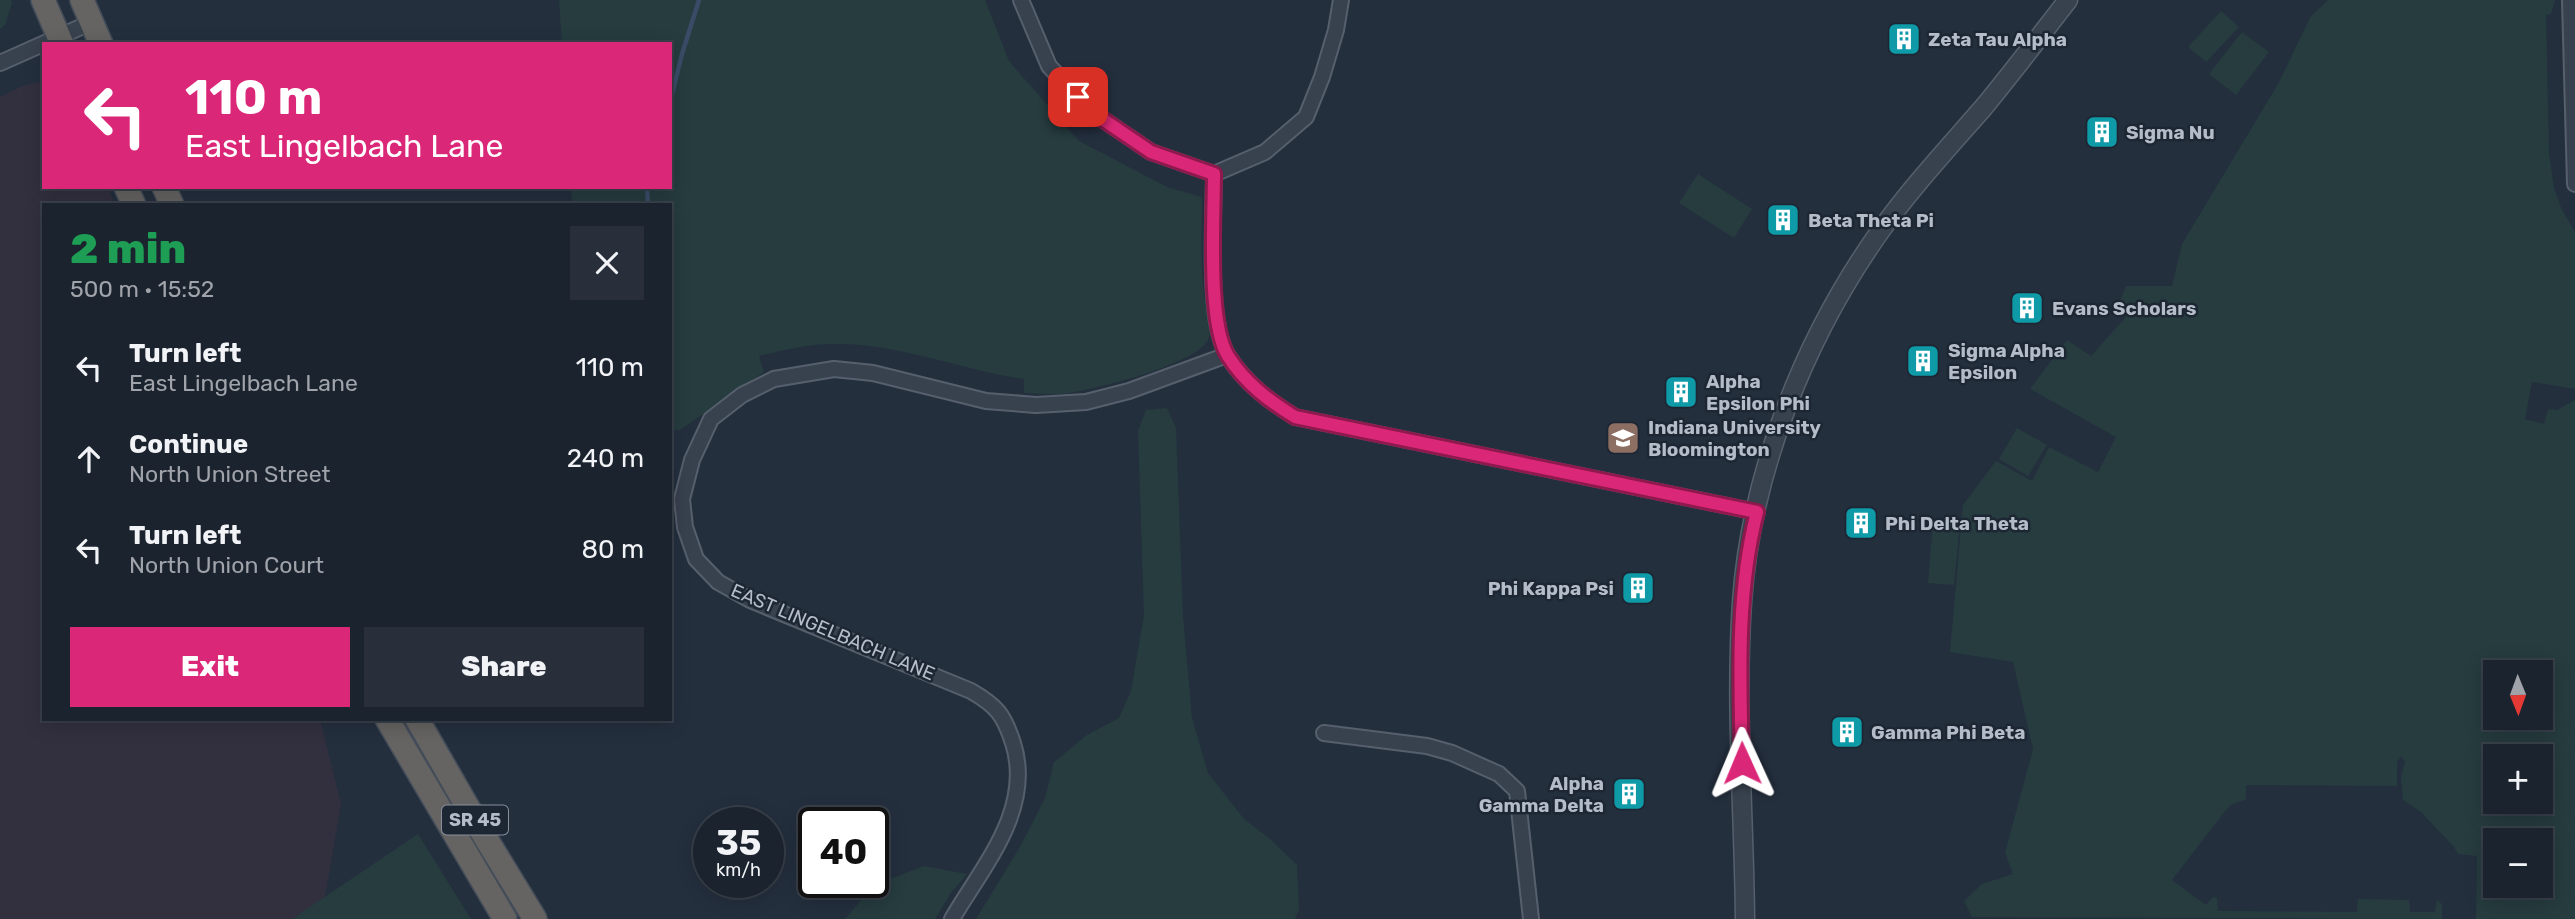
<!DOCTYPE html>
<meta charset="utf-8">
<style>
:root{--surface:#1b232e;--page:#282f3a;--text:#f1f3f6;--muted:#a0a4aa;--line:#39404a;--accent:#db2777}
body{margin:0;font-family:Rubik,sans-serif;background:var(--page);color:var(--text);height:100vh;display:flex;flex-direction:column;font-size:26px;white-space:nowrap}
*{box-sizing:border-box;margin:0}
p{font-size:23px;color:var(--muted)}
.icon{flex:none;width:38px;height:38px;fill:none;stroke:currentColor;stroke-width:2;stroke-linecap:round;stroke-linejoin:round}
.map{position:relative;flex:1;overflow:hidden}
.side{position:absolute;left:42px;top:203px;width:630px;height:518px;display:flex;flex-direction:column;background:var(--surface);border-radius:0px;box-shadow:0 4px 18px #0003,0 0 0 2px var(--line)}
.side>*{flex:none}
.top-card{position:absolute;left:42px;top:42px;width:630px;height:147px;border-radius:0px;box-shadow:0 4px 18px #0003,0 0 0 2px var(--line);background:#db2777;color:#fff;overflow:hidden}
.needle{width:46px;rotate:179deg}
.tools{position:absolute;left:2483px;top:660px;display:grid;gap:14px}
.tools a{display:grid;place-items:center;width:70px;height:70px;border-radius:0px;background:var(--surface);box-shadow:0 4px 18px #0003,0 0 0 2px var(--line);font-size:35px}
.speed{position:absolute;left:693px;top:807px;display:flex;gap:14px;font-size:35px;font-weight:700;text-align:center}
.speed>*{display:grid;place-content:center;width:91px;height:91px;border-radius:50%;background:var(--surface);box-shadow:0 4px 18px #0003,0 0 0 2px var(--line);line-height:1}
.speed small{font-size:18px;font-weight:400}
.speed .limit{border:4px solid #111;border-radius:10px;background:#fff;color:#111}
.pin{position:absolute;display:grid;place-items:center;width:60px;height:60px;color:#fff;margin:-30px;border-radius:14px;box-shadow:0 4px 10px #0006}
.me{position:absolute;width:77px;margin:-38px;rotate:359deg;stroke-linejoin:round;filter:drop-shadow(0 0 5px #0008)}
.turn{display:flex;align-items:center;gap:24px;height:147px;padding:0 28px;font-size:32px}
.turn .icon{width:91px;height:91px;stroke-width:2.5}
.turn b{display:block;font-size:49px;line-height:60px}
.round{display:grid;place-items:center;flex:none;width:74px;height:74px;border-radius:0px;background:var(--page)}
.summary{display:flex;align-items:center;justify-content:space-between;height:119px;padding:0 28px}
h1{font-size:42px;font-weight:800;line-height:52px;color:#1e9e55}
.cta{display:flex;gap:14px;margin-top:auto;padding:14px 28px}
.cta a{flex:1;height:80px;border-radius:0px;background:var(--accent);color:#fff;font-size:28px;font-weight:800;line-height:80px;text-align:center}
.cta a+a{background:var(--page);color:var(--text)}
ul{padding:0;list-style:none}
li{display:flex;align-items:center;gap:21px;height:91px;padding:0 28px}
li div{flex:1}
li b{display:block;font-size:26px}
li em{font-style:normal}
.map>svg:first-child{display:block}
.medical{fill:#32303f}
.green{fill:#263c3f;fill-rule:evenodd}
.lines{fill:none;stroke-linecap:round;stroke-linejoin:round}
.stream{stroke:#394c67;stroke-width:4.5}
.minor-casing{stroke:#565f6c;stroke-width:18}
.tertiary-casing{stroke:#565f6c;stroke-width:21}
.trunk-casing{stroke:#434c59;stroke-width:26}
.minor{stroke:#38414e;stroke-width:14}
.tertiary{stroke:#38414e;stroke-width:18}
.trunk{stroke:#656462;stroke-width:23}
.route-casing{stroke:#8e194d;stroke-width:18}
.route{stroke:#db2777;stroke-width:12}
.labels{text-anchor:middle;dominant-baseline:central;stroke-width:5;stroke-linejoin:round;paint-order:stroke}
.shield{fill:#1d2633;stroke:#878f9c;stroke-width:2}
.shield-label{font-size:18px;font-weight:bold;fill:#b4bcc9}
.poi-label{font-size:19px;font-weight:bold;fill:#b4bcc9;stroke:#1d2633;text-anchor:start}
.street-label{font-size:19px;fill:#b4bcc9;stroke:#1d2633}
</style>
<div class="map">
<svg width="2575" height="919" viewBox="0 0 2575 919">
<rect width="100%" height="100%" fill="#242f3e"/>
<path class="medical" d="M 40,82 L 44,83 L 44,187 L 108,187 L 115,205 L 44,205 L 44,719 L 320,719 L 341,804 L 325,897 L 292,919 L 0,919 L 0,97 L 22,86 Z"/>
<path class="green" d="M 0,0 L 11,0 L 12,3 L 5,25 L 0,29 Z
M 559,0 L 985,0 L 1009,61 L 1079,141 L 1167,187 L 1202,197 C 1202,229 1200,262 1204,294 C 1205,307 1212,324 1209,337 C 1203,364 1089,391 1062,394 C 1050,395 1037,393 1024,393 L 1024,379 C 961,370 898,343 834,344 C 808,344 784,350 759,356 L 764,372 L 680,430 L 670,431 L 670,205 L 572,205 L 571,187 L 670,187 L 670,44 L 562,44 Z
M 2328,0 L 2555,0 L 2551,14 L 2546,15 L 2549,153 L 2554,188 L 2562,210 L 2575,232 L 2575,389 L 2532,382 L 2525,419 L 2544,424 L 2548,409 L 2557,410 L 2575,400 L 2575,919 L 2476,919 L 2477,856 L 2458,854 L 2454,847 L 2421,812 L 2403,800 L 2401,777 L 2405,762 L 2401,756 L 2397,762 L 2397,786 L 2246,785 L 2246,799 L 2231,805 L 2226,810 L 2172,880 L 2206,905 L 2213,897 L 2217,898 L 2218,911 L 2357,912 L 2358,899 L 2409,900 L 2410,912 L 2435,912 L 2437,900 L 2442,904 L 2442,919 L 1972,917 L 1964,901 L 1982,884 L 2013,874 L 2005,853 L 2033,749 L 2013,662 L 1950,652 L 1963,505 L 1996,461 L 2032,481 L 2049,447 L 2098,472 L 2116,437 L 2030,389 L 2067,340 L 2091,356 L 2126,317 L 2120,301 L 2126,286 L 2172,286 L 2182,244 L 2278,84 L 2311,16 ZM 2496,672 L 2541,672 L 2541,718 L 2496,718 ZM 2496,756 L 2541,756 L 2541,802 L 2496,802 ZM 2496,840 L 2541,840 L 2541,886 L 2496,886 Z
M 2221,11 L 2239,27 L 2206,62 L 2188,47 Z
M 2242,32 L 2269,52 L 2236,95 L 2209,74 Z
M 1698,174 L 1752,209 L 1734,238 L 1679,203 Z
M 1167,408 L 1176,428 L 1183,616 L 1192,718 L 1208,773 L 1244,819 L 1270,839 L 1297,865 L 1299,909 L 1295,919 L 976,919 L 1020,847 L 1045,798 L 1054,762 L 1087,735 L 1119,718 L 1131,691 L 1144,615 L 1138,431 L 1146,410 Z
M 2017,428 L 2047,445 L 2028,476 L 1999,459 Z
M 1933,521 L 1960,523 L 1954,585 L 1928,583 Z
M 418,834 L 471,919 L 292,919 Z
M 924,866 L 967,874 L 950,894 L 935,919 L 845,919 L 868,892 L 890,879 Z"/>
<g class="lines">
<path class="stream" d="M 670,103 L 682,54 L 699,0
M 647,187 L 648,205"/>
<defs>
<path id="minor" d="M 1021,0 L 1049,66 L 1092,112 L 1151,152 L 1214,174
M 1341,0 L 1336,30 L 1322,77 L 1306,117 L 1265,152 L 1214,174 C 1214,217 1206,322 1228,356 C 1245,383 1269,401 1295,417 L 1757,512
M 2570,0 L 2575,184
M 0,63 L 92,22
M 1324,733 L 1427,746 L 1452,753 L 1499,774 L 1517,791 L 1531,919
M 952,919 C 983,866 1034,809 1013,743 C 1004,715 997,706 971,691 L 750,600 L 718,582 L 696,559 L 685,527 L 682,499 L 692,460 L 711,419 L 742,395 L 774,379 L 834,369 L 873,373 L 986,401 L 1036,405 L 1086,402 L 1129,391 L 1227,355"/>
<path id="tertiary" d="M 1745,919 C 1744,814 1735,707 1742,602 C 1751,471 1806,335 1881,230 C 1912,187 1948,148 1983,108 C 2012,73 2040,36 2068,0"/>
<path id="trunk" d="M 43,0 L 62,44
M 82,0 L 101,44
M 126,187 L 134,205
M 164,187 L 172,205
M 387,719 L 505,919
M 417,719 L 482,832 L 535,919"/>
</defs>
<use href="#minor" class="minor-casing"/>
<use href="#tertiary" class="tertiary-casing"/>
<use href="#trunk" class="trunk-casing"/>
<use href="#minor" class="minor"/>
<use href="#tertiary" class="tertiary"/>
<use href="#trunk" class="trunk"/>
</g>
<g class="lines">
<defs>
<path id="route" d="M 1078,97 L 1092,112 L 1151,152 L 1214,174 C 1214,217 1207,323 1228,356 C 1245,383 1269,401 1295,417 L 1757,512 C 1736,594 1740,679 1742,763"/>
</defs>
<use href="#route" class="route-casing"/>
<use href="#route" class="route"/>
</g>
<defs>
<symbol id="building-square" viewBox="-11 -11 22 22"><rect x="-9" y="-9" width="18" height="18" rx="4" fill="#0f9aa8" stroke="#1d2633"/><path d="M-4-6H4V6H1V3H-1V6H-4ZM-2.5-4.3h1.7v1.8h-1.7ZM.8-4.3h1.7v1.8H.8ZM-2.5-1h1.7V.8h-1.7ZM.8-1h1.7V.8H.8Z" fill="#fff"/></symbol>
<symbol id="university-square" viewBox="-11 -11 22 22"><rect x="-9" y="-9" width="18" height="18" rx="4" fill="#8d6e63" stroke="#1d2633"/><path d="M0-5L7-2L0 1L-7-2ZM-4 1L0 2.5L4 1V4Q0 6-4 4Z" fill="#fff"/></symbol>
</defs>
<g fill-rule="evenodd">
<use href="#building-square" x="1885" y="20" width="38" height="38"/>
<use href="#building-square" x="2083" y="113" width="38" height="38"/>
<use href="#building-square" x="1764" y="201" width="38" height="38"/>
<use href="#building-square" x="2008" y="289" width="38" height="38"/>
<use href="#building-square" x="1904" y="342" width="38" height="38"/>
<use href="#building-square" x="1662" y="373" width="38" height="38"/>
<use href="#university-square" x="1604" y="419" width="38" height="38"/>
<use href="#building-square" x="1842" y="504" width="38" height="38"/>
<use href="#building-square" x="1619" y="569" width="38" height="38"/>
<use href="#building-square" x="1828" y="713" width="38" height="38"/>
<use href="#building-square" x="1610" y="775" width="38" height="38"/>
</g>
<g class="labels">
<rect class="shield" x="442" y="805.5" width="66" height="29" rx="5"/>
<g class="shield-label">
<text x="475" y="820">SR 45</text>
</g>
<g class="poi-label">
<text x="1928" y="39">Zeta Tau Alpha</text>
<text x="2126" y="132">Sigma Nu</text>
<text x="1808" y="220">Beta Theta Pi</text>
<text x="2052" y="308">Evans Scholars</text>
<text x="1948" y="350">Sigma Alpha<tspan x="1948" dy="22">Epsilon</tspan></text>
<text x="1706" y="381">Alpha<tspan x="1706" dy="22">Epsilon Phi</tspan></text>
<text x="1648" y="427">Indiana University<tspan x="1648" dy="22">Bloomington</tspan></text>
<text x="1885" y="523">Phi Delta Theta</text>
<text x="1614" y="588" text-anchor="end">Phi Kappa Psi</text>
<text x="1871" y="732">Gamma Phi Beta</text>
<text x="1604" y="783" text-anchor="end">Alpha<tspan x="1604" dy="22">Gamma Delta</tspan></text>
</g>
<g class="street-label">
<text transform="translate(833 632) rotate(23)">EAST LINGELBACH LANE</text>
</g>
</g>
</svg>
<div class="tools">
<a><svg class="needle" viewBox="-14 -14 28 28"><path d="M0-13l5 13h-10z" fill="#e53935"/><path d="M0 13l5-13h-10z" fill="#a0a4aa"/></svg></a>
<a>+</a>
<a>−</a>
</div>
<div class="speed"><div>35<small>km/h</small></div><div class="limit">40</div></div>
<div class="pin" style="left:1078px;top:97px;background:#d93025"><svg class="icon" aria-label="arrive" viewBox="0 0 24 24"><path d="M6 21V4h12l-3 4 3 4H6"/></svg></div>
<svg class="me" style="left:1742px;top:763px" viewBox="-20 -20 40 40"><path d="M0-17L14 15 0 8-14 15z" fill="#db2777" stroke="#fff" stroke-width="4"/></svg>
<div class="top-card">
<div class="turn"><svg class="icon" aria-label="left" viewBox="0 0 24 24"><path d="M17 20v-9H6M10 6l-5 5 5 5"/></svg><div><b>110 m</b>East Lingelbach Lane</div></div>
</div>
<section class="side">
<div class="summary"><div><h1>2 min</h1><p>500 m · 15:52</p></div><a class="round"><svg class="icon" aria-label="close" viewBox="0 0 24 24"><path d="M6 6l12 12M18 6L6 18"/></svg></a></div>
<ul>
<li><svg class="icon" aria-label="left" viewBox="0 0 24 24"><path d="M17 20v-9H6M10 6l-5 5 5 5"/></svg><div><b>Turn left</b><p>East Lingelbach Lane</p></div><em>110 m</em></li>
<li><svg class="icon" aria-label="ahead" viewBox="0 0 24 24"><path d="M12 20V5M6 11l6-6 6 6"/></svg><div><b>Continue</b><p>North Union Street</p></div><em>240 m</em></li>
<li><svg class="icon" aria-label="left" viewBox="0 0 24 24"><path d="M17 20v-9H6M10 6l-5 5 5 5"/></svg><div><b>Turn left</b><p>North Union Court</p></div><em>80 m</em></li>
</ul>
<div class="cta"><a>Exit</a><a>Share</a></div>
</section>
</div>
